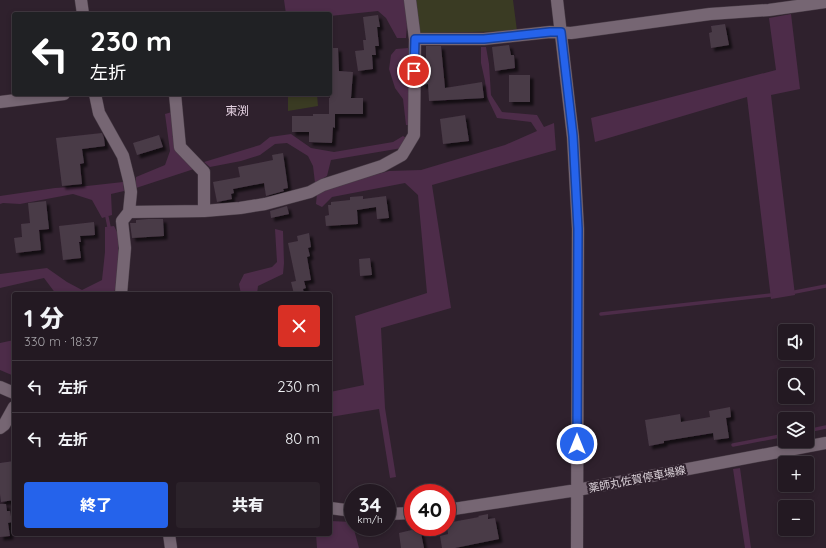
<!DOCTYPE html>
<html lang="ja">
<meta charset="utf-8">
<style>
:root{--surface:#231922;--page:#2b222a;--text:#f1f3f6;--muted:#a3a0a5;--line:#403840;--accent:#2563eb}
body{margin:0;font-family:Quicksand,"Noto Sans JP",sans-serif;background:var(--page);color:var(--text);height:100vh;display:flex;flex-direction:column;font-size:15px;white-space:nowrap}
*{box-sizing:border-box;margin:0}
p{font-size:13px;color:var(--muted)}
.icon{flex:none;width:22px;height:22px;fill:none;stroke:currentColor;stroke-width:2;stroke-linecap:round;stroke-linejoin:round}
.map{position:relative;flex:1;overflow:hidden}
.side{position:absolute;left:12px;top:292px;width:320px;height:244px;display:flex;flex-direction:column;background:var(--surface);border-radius:4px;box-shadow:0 2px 6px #0003,0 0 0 1px var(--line)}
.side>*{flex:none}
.top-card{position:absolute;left:12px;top:12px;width:320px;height:84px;border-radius:4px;box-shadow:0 2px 6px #0003,0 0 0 1px var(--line);background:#202124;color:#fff;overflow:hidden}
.controls{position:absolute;left:778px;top:324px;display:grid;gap:8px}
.controls a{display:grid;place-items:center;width:36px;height:36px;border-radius:4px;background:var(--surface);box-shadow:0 2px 6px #0003,0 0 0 1px var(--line);font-size:20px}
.speed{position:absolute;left:344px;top:484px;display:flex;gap:8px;font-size:20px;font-weight:700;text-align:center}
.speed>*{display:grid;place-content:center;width:52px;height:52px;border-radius:50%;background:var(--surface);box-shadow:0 2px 6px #0003,0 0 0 1px var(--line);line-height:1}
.speed small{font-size:10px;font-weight:400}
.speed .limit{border:6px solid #d22;background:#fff;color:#111}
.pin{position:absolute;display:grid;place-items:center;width:34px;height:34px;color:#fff;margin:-17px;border:2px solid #fff;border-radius:50%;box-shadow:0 1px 4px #0007}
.me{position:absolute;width:44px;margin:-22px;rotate:0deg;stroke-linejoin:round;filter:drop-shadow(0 0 3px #0008)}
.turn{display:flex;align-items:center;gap:14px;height:84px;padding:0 12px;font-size:18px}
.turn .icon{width:52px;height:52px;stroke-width:2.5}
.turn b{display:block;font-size:28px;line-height:34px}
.round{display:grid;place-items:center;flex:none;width:42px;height:42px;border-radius:4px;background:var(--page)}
.head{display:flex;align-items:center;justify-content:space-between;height:68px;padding:0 12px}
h1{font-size:24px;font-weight:800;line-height:30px}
.cta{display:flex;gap:8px;margin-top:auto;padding:8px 12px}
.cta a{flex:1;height:46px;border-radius:4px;background:var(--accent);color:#fff;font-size:16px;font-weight:800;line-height:46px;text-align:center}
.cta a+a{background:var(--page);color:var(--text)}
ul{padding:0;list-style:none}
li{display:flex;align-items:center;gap:12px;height:52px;padding:0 12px;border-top:1px solid var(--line)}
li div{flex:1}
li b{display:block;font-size:15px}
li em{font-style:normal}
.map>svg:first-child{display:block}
.green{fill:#3a3b23}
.water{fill:#4d2c49}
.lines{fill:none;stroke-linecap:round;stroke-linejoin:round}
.stream{stroke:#4d2c49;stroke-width:3.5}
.building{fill:#493a47;filter:url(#shadow)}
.street-casing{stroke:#4a3e48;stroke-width:13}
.secondary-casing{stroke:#4a3e48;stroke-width:13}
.street{stroke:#766673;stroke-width:12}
.secondary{stroke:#766673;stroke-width:12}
.route-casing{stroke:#184099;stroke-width:10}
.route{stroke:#2563eb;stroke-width:7}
.labels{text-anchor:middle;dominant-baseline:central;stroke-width:4;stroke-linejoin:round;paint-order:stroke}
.street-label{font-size:11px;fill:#dad1d8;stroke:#2f212d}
.neighbourhood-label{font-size:12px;fill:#e2cfdf;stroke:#2f212d}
</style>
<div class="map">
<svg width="826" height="548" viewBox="0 0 826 548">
<defs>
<filter id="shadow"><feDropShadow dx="3.5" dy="3.5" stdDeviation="1" flood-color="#0009"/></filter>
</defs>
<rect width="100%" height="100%" fill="#2f212d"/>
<path class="green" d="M 415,0 L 513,0 L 517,31 L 419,33 Z
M 288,94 L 317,94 L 318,106 L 288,111 Z"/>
<path class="water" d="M 284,0 L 406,0 L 407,25 L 406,38 L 397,38 L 386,18 L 378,11 L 330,16 L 330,14 L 286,14 Z
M 791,14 L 800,89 L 771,95 L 795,295 L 771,299 L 747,97 L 595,142 L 591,118 L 776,70 L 769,18 Z
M 481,47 L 486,47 L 489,64 L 491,95 L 502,112 L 537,115 L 544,127 L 554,123 L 556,150 L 432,185 L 451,308 L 381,328 L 385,408 L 396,477 L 390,478 L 379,409 L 330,417 L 330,392 L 364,385 L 355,316 L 427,293 L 418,195 L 405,183 L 332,197 L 322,207 L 316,204 L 317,193 L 332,186 L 389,171 L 421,170 L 505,145 L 537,131 L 531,122 L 497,118 L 487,97 L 485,81 L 481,63 Z
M 408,48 L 413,82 L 410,125 L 406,125 L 403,99 L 395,88 L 389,69 L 391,55 L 396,49 Z
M 172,112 L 194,169 L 136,188 L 136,177 L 165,165 L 170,151 L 165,114 Z
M 291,134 L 311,148 L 334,152 L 393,142 L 403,136 L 408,139 L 402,148 L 331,160 L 327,176 L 315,183 L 313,166 L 308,156 L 287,143 L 275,144 L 260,155 L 241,161 L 210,167 L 204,162 L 260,145 L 270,137 Z
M 123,182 L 124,191 L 111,194 L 112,215 L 102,218 L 92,200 L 73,194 L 20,204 L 3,203 L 0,204 L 0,196 L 55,188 L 87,186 Z
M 114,226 L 118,234 L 119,275 L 114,293 L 56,294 L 44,278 L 0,288 L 0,274 L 47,268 L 67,282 L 82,290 L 102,280 L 105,252 L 105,227 Z
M 275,229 L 283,231 L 284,263 L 283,274 L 258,286 L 257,294 L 241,294 L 239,284 L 244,274 L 272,267 L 277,262 Z
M 14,340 L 14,376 L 0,370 L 0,343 Z
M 740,468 L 751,548 L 745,548 L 733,469 Z
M 330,521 L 352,522 L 359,548 L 317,548 L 316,534 L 330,534 Z"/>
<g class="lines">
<path class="stream" d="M 107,217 L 109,227
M 795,292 L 826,286
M 601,314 L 771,295
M 807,431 L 826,427
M 733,445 L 785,435"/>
</g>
<path class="building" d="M 378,15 L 380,27 L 377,27 L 379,46 L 375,46 L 376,55 L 372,55 L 373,69 L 358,71 L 355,51 L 364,50 L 363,40 L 366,40 L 363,17 Z
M 725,24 L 729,45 L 711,48 L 709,33 L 712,32 L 711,26 Z
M 509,45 L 511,55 L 514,55 L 515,68 L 495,71 L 492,47 Z
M 426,46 L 441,46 L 445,88 L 482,82 L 484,98 L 429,101 L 428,84 L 422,85 L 422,73 L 426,73 L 425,58 L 426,58 Z
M 330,48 L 338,48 L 339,71 L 353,72 L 351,98 L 363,98 L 363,114 L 329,114 L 329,98 L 330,98 Z
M 509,75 L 530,75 L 530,102 L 509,102 Z
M 313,114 L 335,114 L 335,128 L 333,127 L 332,143 L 309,142 L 309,132 L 292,132 L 292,116 L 313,116 Z
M 465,115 L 469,141 L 443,144 L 440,119 Z
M 102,133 L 104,138 L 105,146 L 82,149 L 84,163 L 80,164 L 82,184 L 62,186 L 56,138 Z
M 159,135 L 163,147 L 137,155 L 133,143 Z
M 283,153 L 288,188 L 283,189 L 284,191 L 266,196 L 264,183 L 233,189 L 234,193 L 231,194 L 232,199 L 217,202 L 213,182 L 240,177 L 238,167 L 273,160 L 272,155 Z
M 363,196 L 363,199 L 386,196 L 389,218 L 377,219 L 376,207 L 357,210 L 358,224 L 326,226 L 325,216 L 329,215 L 328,205 L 331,205 L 331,202 L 350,200 L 350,197 Z
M 46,201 L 49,229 L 39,230 L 41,250 L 16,253 L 14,238 L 22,237 L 21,224 L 30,223 L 28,203 Z
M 287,206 L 289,214 L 271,218 L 270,211 Z
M 148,219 L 163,219 L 164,236 L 132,238 L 130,223 L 136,223 L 136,220 Z
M 94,222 L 95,235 L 80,236 L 81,242 L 79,242 L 81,258 L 63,260 L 59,226 Z
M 309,233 L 311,247 L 308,248 L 310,256 L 307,257 L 311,280 L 304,281 L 306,288 L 303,289 L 304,294 L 294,294 L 291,282 L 296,281 L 288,243 L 298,241 L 297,236 Z
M 370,258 L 372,275 L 360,276 L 359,259 Z
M 730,407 L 731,417 L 726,418 L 729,438 L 714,440 L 713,433 L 664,441 L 664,443 L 649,446 L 645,420 L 680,414 L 681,422 L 710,417 L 709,411 Z
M 14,461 L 14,500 L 1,502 L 0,494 L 0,463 Z
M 0,504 L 6,504 L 7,511 L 10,511 L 12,522 L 8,523 L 10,536 L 0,537 Z
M 488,514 L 488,519 L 495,518 L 499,539 L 455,548 L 442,548 L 440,536 L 448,534 L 447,523 L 479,517 L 478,516 Z
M 420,528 L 424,548 L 401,548 L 399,533 Z"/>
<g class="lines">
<defs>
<path id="street" d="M 81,0 L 83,14
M 415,39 L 484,39 L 550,32 L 571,33 L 710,14 L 769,10 L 826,2
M 95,94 L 99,113 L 123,156 L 129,180 L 131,192 L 129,212 L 122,221 L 125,248 L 121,294
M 175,94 L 180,147 L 204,172 L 204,211
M 0,102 L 64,94
M 129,212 L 204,211 L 240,208 L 265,204 L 310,192 L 323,185 L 382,166 L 402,155 L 414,135 L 415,39 L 410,0
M 0,428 L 4,425 L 14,407
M 169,534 L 171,548"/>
<path id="secondary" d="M 557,0 L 573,137 L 578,229 L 577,548
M 0,387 L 14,393
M 330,508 L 353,511
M 447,510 L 577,490 L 826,443
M 387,514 L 413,513"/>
</defs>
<use href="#street" class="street-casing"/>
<use href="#secondary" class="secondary-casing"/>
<use href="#street" class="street"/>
<use href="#secondary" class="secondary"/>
</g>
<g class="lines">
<defs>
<path id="route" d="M 414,71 L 415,39 L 484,39 L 550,32 L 561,32 L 573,136 L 578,229 L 577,444"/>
</defs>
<use href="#route" class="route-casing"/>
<use href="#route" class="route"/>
</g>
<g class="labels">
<g class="street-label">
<text transform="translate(637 479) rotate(-11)">薬師丸佐賀停車場線</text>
</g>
<g class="neighbourhood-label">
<text x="237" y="110">東渕</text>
</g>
</g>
</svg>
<div class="controls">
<a><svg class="icon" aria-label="sound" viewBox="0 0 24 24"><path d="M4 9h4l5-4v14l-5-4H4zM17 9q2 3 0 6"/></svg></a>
<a><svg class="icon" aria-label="search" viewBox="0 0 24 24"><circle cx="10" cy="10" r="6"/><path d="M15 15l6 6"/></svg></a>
<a><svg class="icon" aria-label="layers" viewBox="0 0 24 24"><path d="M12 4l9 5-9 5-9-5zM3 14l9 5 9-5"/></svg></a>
<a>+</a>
<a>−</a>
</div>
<div class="speed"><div>34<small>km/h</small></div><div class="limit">40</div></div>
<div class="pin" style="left:414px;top:71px;background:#d93025"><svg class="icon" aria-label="arrive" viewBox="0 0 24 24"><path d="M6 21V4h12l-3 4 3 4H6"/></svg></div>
<svg class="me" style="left:577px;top:444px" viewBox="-20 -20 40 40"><circle r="17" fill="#2563eb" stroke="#fff" stroke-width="3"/><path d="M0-11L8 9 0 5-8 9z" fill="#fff"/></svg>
<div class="top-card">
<div class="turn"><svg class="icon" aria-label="left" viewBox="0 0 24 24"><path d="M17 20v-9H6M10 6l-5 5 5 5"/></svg><div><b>230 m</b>左折</div></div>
</div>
<section class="side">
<div class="head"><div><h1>1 分</h1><p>330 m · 18:37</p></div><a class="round" style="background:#d93025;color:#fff"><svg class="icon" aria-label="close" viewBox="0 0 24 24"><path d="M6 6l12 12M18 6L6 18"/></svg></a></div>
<ul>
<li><svg class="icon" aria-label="left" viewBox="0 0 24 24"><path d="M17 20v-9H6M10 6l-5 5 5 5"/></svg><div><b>左折</b></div><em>230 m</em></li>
<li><svg class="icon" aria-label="left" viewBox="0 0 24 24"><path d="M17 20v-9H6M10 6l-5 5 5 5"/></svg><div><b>左折</b></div><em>80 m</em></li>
</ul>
<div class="cta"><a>終了</a><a>共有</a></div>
</section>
</div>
